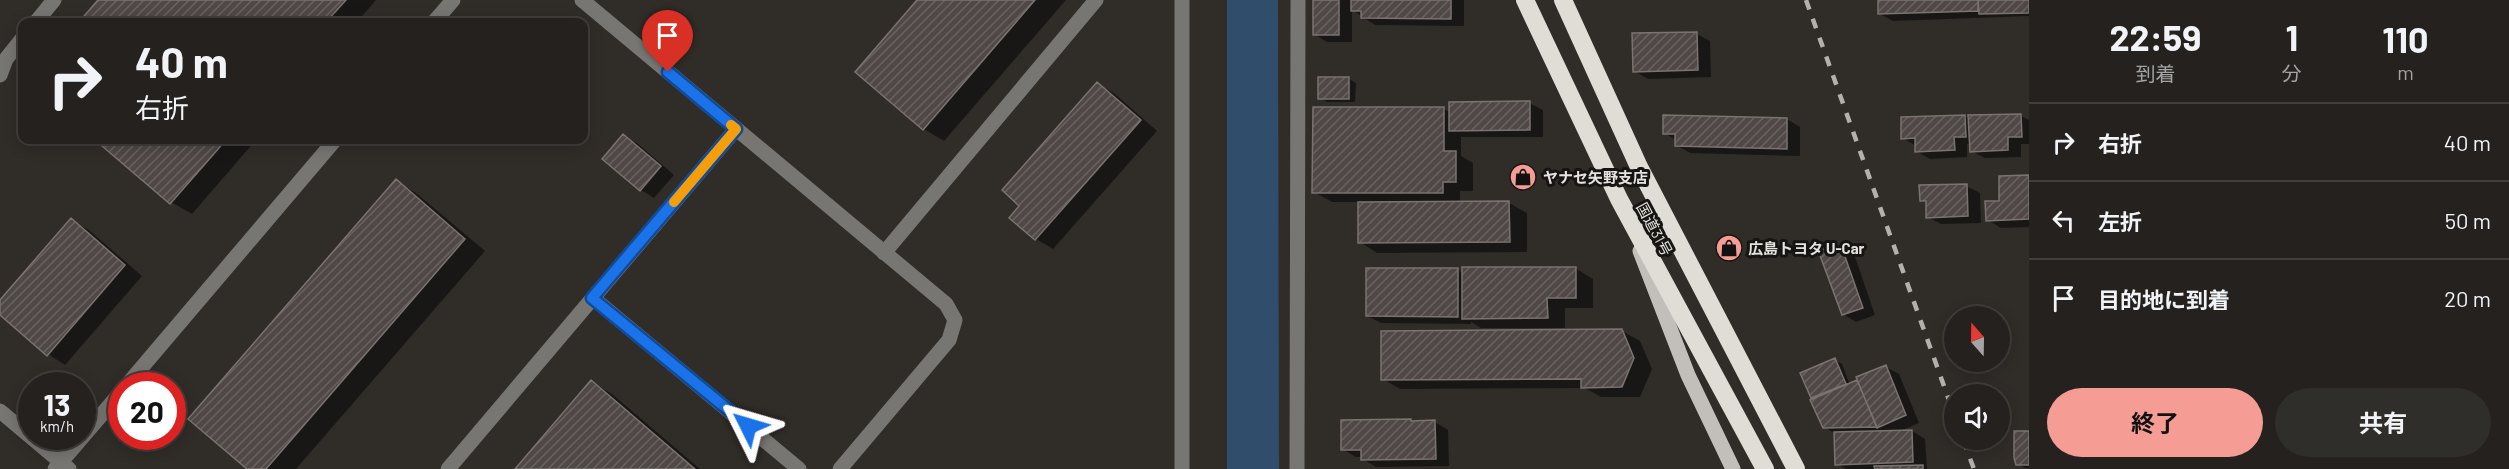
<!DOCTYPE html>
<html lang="ja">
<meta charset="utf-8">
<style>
:root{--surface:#24211e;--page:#302e2b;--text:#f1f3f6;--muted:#a3a3a4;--line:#413e3c;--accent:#f59c94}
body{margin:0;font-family:Barlow,"Noto Sans JP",sans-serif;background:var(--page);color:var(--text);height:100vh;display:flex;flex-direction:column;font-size:22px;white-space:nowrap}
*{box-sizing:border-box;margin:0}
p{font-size:20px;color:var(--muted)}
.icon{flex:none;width:33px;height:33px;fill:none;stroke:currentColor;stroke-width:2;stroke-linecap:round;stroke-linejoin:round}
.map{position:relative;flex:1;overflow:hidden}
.side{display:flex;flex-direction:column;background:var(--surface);width:480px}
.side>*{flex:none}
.hud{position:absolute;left:18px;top:18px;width:570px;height:126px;border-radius:12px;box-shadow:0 3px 15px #0003,0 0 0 2px var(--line);background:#24211e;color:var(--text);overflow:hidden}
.needle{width:39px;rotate:340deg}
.buttons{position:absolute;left:1944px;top:306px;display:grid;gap:12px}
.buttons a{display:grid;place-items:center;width:66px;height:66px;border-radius:50%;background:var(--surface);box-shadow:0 3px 15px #0003,0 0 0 2px var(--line);font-size:30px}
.speed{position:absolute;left:18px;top:372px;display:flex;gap:12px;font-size:30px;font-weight:700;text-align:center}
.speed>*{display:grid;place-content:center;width:78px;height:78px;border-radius:50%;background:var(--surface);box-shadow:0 3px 15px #0003,0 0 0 2px var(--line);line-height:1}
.speed small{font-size:15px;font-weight:400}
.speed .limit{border:9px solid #d22;background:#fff;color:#111}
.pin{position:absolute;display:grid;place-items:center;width:51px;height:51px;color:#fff;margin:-62px -26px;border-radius:50% 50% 50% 0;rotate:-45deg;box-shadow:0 0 6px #0007}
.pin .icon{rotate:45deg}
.me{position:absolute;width:66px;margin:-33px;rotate:310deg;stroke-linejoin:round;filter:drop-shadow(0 0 4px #0008)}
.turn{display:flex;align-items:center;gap:21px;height:126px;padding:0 18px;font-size:27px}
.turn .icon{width:78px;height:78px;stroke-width:2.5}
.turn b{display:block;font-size:42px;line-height:51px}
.eta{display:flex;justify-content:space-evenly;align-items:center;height:102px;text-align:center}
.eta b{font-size:36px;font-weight:700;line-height:42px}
.cta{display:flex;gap:12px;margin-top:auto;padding:12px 18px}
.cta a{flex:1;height:69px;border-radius:36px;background:var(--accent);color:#111;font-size:24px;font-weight:700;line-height:69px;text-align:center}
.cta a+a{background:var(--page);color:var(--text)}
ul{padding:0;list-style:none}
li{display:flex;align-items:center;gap:18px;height:78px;padding:0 18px;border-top:2px solid var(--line)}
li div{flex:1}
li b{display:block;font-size:22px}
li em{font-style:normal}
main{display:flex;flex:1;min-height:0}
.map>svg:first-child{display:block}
.water{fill:#304d6b}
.shadow{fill:#0007}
.building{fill:url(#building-hatch);stroke:#7a7370;stroke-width:1.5}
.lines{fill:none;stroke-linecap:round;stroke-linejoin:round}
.minor{stroke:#777673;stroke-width:15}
.major{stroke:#c2bfba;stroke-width:15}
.highway{stroke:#e0dcd6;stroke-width:18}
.rail{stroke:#b4b0ad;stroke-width:4.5;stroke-dasharray:10 10;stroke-linecap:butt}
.route-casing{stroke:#114b97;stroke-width:15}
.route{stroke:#1a73e8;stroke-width:10}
.slow{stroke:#f59e0b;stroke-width:10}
.labels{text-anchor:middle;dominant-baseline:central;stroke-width:6;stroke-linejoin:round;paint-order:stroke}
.poi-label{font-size:15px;font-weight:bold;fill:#e5e2df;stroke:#171513;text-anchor:start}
.street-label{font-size:15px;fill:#e5e2df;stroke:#171513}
</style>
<main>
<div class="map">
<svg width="2029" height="469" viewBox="0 0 2029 469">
<defs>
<pattern id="building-hatch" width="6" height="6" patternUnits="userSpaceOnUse" patternTransform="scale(1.5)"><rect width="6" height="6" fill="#4f4846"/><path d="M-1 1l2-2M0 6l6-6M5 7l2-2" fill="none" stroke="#686260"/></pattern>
</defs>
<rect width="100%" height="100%" fill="#302c28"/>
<path class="water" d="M 1227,0 L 1278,0 L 1279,469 L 1227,469 Z"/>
<path class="shadow" d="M 100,0 L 376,0 L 357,22 L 81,22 Z
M 919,0 L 1066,0 L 944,141 L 924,129 Z
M 1314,0 L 1464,0 L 1464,26 L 1375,25 L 1352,10 L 1352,42 L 1327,42 L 1314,34 Z
M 1879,0 L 2029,0 L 2029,16 L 1893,21 L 1880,14 Z
M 1697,34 L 1710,41 L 1711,77 L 1648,79 L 1634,71 Z
M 1349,79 L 1356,83 L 1355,102 L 1327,102 L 1320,98 Z
M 1098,84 L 1115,94 L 1157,131 L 1053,249 L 1036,239 L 1021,206 Z
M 1529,103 L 1543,110 L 1543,137 L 1461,137 L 1461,156 L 1473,163 L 1473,191 L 1460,191 L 1460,203 L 1509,203 L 1527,213 L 1527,252 L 1377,253 L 1360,242 L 1360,202 L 1332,202 L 1314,192 L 1444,109 L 1450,112 Z
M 1965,116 L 1970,119 L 2021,116 L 2029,120 L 2029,144 L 2021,144 L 2021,157 L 1985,158 L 1971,151 L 1971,144 L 1967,144 L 1967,157 L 1930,159 L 1916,151 L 1916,146 L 1903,138 Z
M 1787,119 L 1800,127 L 1800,156 L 1690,153 L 1676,145 L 1676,140 L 1664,133 Z
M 623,136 L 637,143 L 674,175 L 654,198 L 641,190 L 604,158 Z
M 98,140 L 256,140 L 192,214 L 171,202 Z
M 2029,177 L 2029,227 L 2001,228 L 1988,220 L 2001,202 Z
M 396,181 L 416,193 L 485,251 L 296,469 L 249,469 Z
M 1966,186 L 1980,193 L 1981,223 L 1941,224 L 1928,217 L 1928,204 L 1921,200 Z
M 71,220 L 89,230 L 142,276 L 65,365 L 48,354 L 0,313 L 0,302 Z
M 1841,249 L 1855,257 L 1875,315 L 1856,322 L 1843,314 Z
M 1575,268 L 1593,279 L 1593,308 L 1565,308 L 1565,328 L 1481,328 L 1471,322 L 1471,324 L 1381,323 L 1367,316 L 1458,270 L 1464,273 Z
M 1622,331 L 1640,341 L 1652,369 L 1640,397 L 1601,397 L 1585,388 L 1400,389 L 1383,379 Z
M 1835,360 L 1842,364 L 1850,385 L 1886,367 L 1899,374 L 1919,423 L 1898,432 L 1912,431 L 1925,439 L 1927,469 L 1846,469 L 1837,464 L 1836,434 L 1824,427 L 1815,399 L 1812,397 Z
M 592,382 L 612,394 L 700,469 L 517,469 Z
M 1435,422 L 1448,430 L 1449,466 L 1376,467 L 1363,459 L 1363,457 L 1356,457 L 1342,449 Z
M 2029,433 L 2029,468 L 2025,468 L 2018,464 Z"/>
<path class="building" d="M 98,0 L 346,0 L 326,22 L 79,22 Z
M 917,0 L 1035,0 L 923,130 L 855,72 Z
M 1313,0 L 1339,0 L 1339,35 L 1313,35 Z
M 1351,0 L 1451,0 L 1451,19 L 1361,18 L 1361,11 L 1351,11 Z
M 1878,0 L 1978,0 L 1978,11 L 1878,14 Z
M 1978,0 L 2029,0 L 2029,13 L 1979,14 Z
M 1697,32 L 1698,70 L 1633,72 L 1632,33 Z
M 1318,77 L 1349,77 L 1349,99 L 1318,99 Z
M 1097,82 L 1141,120 L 1035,240 L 1009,218 L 1019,206 L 1002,190 Z
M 1530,101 L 1530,130 L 1449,131 L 1449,102 Z
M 1313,107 L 1444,107 L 1444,151 L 1456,151 L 1456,182 L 1443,182 L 1443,193 L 1312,193 Z
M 2021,114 L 2022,137 L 2008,137 L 2008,150 L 1970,152 L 1968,115 Z
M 1663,115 L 1787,118 L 1787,149 L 1675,146 L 1675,134 L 1663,134 Z
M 1965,115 L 1966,137 L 1954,137 L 1955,150 L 1915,152 L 1915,138 L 1901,139 L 1901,117 Z
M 623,134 L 661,166 L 640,191 L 602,159 Z
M 95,140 L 226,140 L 170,204 Z
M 2029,175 L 2029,219 L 1986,221 L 1985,201 L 1999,201 L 1999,176 Z
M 396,179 L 465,239 L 266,469 L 247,469 L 188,419 Z
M 1967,184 L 1968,216 L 1926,218 L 1926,201 L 1920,201 L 1919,185 Z
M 1509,201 L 1510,242 L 1358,243 L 1358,202 Z
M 71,218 L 125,265 L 47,356 L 0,315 L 0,300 Z
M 1842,248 L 1863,308 L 1842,315 L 1818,250 Z
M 1462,267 L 1576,267 L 1576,298 L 1547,298 L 1548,318 L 1462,319 Z
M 1366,268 L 1458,268 L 1458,317 L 1366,316 Z
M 1622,329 L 1634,358 L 1622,387 L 1581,388 L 1581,379 L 1381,380 L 1381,331 Z
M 1835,358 L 1846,384 L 1811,398 L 1800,373 Z
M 1886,365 L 1906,415 L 1877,428 L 1856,377 Z
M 591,380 L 695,469 L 515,469 Z
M 1857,380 L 1877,427 L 1823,428 L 1810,400 Z
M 1411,419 L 1411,421 L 1435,420 L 1436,459 L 1361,460 L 1361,450 L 1341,450 L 1341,420 Z
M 1912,430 L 1913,462 L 1835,465 L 1834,432 Z
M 2014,431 L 2029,431 L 2029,465 L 2016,465 L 2014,458 Z
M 1923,465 L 1923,469 L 1875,469 L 1874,466 Z"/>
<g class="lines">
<path class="minor" d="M 582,0 L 946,304 L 955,320 L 949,340 L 840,469
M 1182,0 L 1182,469
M 36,22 L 54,0
M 434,22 L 453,0
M 0,75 L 6,59 L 22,39
M 884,253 L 1096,0
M 593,298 L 799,469
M 126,386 L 335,140
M 0,411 L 69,469
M 55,469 L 122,391
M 448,469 L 736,129
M 1297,469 L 1298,0"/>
<path class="major" d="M 1640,251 L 1688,375 L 1733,469"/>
<path class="highway" d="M 1525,0 L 1619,199 L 1765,469
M 1563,0 L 1639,167 L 1796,469"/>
<path class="rail" d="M 1806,0 L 1954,414
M 1963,440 L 1974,469"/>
</g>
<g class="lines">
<defs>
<path id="route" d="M 668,72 L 736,129 L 592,298 L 748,426"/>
</defs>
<use href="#route" class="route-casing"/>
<use href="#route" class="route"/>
<path class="slow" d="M 674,202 L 736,129 L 731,125"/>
</g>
<defs>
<symbol id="shop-disc" viewBox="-11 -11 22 22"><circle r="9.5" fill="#f59c94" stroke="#171513"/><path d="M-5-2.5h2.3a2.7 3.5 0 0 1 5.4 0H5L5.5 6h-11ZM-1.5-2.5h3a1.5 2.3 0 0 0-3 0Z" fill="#111"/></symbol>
</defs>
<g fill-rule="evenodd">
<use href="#shop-disc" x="1508" y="162" width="30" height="30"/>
<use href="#shop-disc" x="1714" y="233" width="30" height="30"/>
</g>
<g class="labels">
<g class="poi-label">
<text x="1543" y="177">ヤナセ矢野支店</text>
<text x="1748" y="248">広島トヨタ U-Car</text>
</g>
<g class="street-label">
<text transform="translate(1655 229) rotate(62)">国道31号</text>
</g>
</g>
</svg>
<div class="buttons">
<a><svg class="needle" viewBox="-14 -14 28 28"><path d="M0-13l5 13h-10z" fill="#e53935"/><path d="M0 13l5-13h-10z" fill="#a3a3a4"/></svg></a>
<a><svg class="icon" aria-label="sound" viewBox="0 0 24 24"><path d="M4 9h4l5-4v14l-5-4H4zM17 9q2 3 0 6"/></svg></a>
</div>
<div class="speed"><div>13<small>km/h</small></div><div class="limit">20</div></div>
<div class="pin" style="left:668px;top:72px;background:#d93025"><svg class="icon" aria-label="arrive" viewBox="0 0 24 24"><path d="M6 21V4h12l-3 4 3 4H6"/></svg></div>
<svg class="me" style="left:748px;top:426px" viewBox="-20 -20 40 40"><path d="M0-17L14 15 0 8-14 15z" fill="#1a73e8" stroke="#fff" stroke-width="4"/></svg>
<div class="hud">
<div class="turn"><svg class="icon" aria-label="right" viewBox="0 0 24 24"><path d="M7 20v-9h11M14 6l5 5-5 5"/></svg><div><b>40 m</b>右折</div></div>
</div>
</div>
<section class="side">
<div class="eta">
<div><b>22:59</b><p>到着</p></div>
<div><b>1</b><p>分</p></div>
<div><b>110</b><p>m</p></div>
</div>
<ul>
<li><svg class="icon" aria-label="right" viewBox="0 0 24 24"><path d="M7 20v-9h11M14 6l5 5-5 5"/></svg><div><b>右折</b></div><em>40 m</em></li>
<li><svg class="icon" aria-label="left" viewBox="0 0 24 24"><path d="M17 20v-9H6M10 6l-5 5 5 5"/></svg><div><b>左折</b></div><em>50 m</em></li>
<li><svg class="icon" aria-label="arrive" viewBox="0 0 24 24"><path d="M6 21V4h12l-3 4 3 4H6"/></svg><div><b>目的地に到着</b></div><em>20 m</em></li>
</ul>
<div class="cta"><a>終了</a><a>共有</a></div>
</section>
</main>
